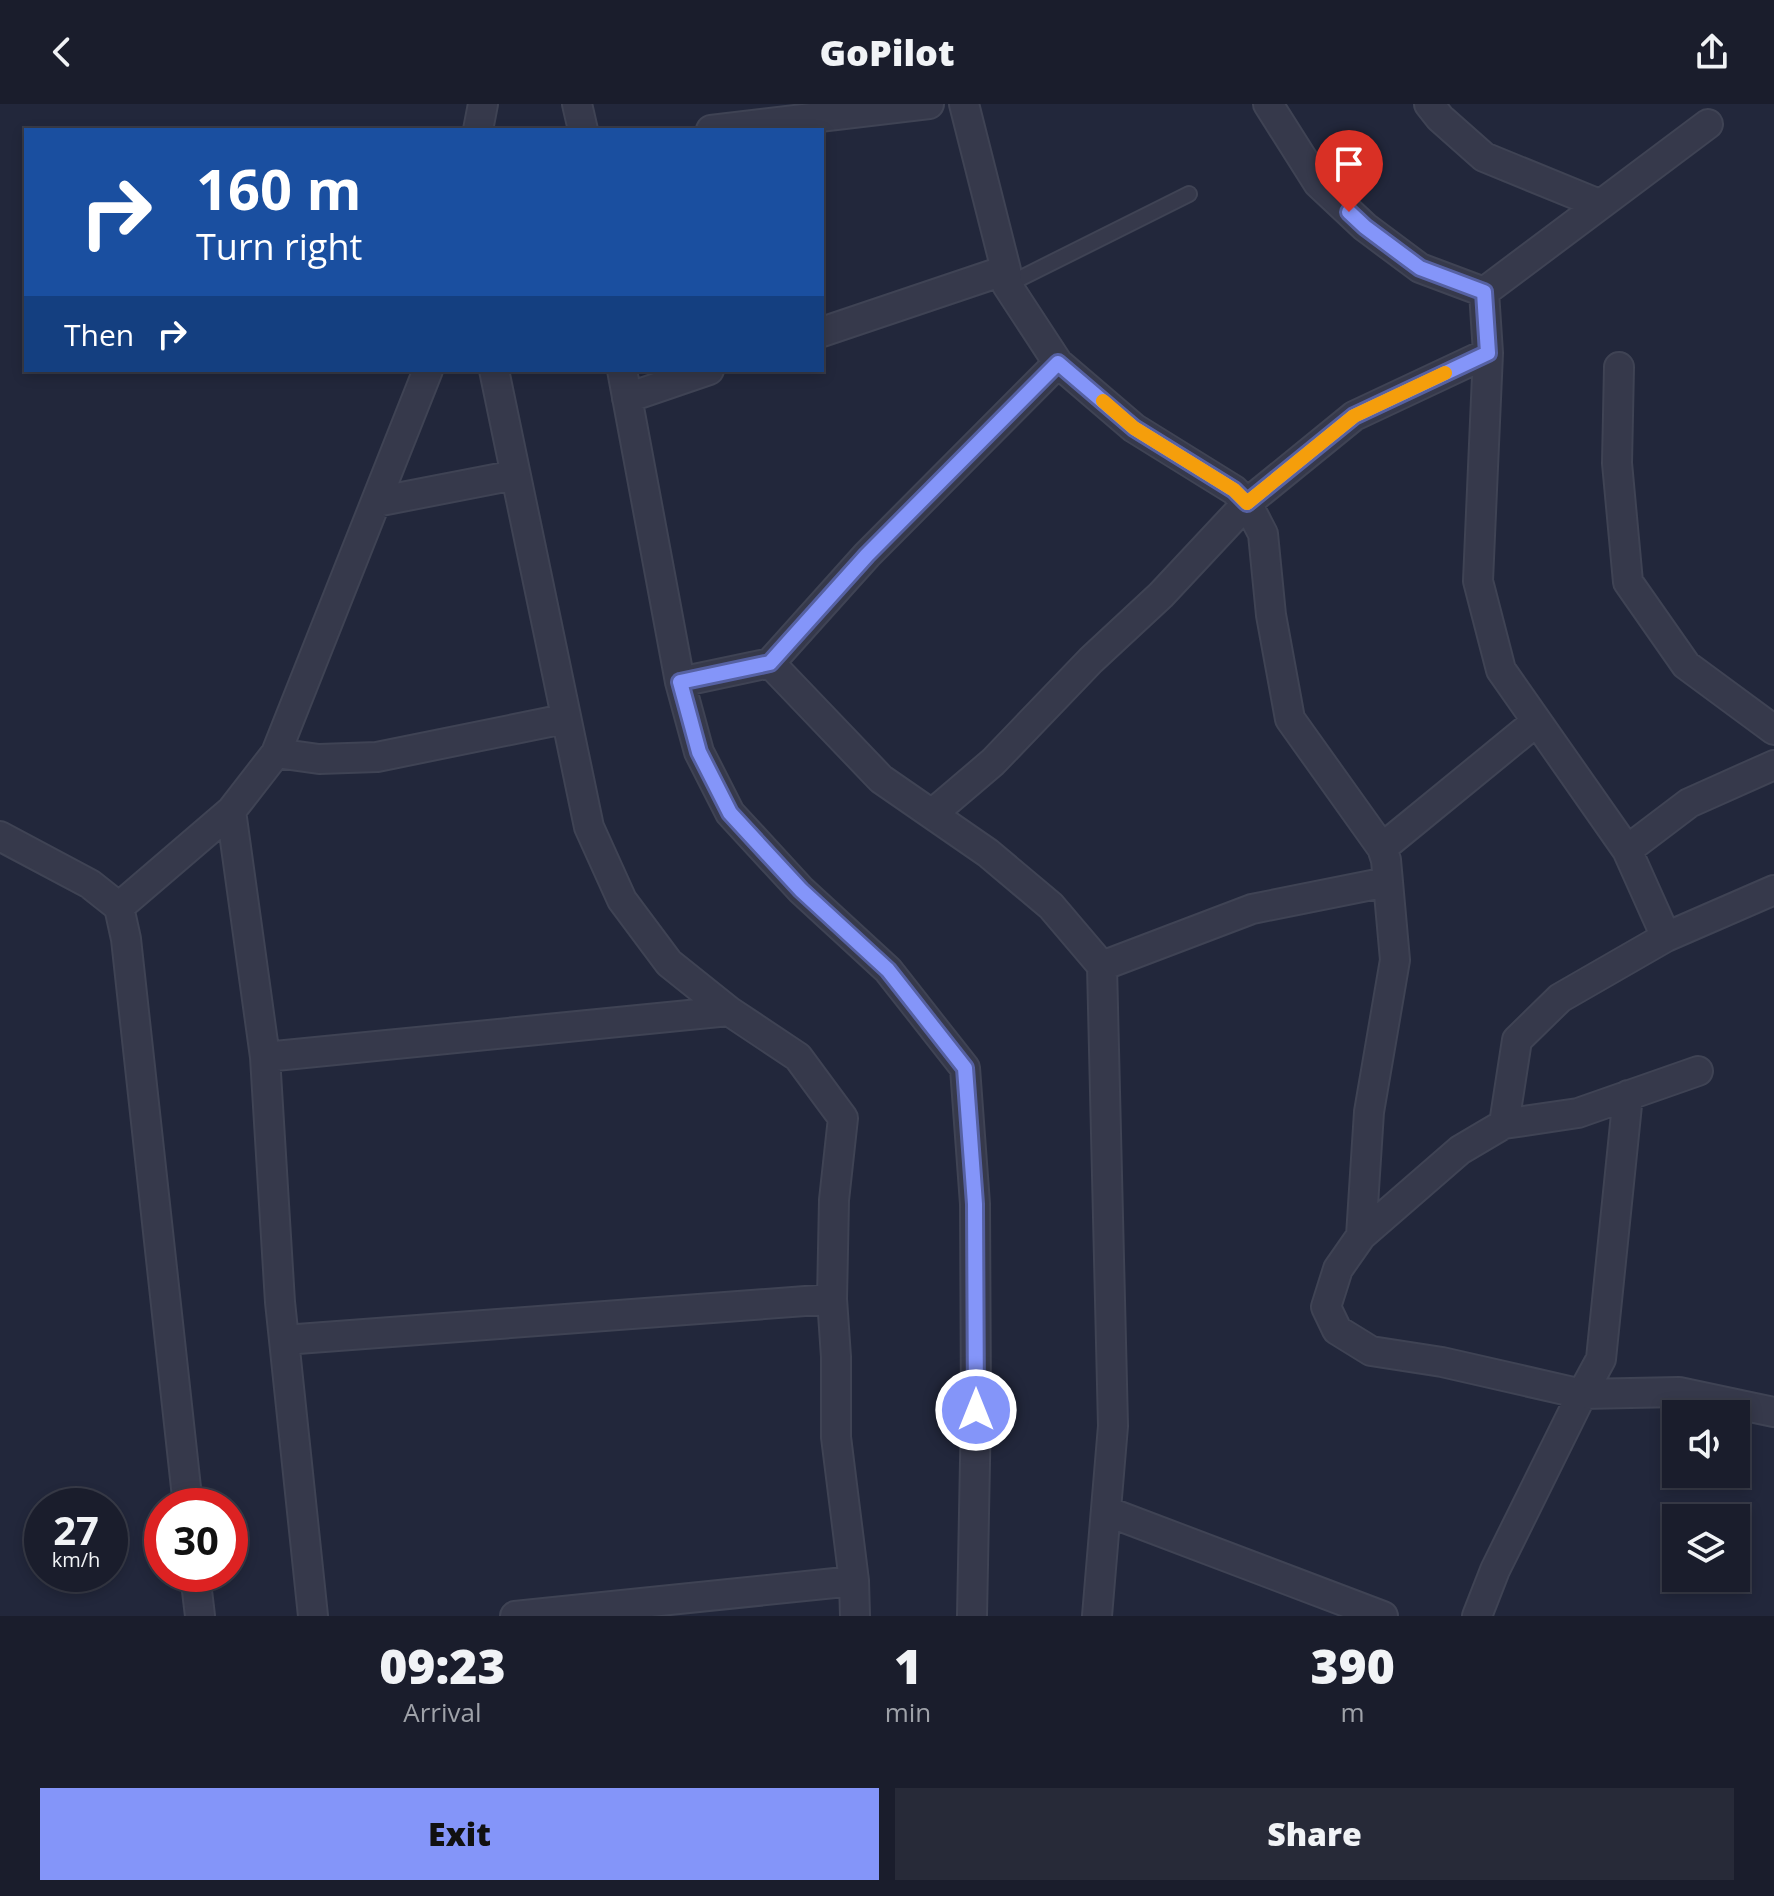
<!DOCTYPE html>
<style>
:root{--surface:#1a1d2c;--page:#272a38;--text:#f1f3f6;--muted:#9fa2a9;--line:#383b48;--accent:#8495f9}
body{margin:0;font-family:"Open Sans",sans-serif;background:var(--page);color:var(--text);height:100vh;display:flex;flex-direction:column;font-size:30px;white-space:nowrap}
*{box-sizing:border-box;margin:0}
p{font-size:26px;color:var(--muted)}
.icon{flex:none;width:44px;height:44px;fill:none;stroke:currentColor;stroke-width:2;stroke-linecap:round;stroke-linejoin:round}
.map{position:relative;height:1512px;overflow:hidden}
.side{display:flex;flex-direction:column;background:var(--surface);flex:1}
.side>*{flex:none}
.guide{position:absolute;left:24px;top:24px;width:800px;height:244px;border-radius:0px;box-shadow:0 4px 12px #0003,0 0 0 2px var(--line);background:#1a4fa0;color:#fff;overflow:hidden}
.fabs{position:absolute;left:1662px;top:1296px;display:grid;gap:16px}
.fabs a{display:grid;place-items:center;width:88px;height:88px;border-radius:0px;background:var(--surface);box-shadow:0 4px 12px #0003,0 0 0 2px var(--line);font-size:40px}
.speed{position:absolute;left:24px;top:1384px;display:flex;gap:16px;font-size:40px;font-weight:700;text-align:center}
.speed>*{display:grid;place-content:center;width:104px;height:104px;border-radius:50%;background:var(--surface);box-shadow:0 4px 12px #0003,0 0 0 2px var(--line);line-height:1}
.speed small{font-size:20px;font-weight:400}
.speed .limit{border:12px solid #d22;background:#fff;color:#111}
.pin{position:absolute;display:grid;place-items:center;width:68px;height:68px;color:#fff;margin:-82px -34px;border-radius:50% 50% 50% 0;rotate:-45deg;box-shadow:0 0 8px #0007}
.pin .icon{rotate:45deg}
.me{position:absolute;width:88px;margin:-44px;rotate:0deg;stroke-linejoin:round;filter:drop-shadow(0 0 6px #0008)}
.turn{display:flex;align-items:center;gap:28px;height:168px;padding:0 40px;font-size:36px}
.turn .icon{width:104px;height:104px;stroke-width:2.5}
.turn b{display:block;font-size:56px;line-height:68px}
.then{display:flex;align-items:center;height:76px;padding:0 40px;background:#0003;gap:16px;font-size:30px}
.eta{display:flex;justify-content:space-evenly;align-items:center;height:136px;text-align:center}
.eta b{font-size:48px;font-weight:800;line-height:56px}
.action{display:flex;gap:16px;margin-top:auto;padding:16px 40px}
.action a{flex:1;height:92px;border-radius:0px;background:var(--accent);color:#111;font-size:32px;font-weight:800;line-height:92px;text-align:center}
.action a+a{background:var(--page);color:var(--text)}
header{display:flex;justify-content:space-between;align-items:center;height:104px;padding:0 40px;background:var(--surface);font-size:36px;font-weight:800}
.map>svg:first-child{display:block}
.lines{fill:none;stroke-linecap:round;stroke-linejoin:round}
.lane-casing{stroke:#3f4354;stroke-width:18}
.street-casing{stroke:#3f4354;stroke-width:32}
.lane{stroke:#36394b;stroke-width:14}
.street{stroke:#36394b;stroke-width:28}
.route-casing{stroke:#5661a2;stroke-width:20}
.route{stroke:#8495f9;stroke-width:14}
.slow{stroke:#f59e0b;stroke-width:14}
</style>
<header><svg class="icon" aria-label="back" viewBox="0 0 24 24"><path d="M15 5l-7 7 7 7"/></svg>GoPilot<svg class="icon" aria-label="share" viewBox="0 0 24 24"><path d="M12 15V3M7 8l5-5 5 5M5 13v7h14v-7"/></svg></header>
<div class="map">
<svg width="1774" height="1512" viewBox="0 0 1774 1512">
<rect width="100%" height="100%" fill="#22273b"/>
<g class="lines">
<defs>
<path id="lane" d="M 1007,181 L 1189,90"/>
<path id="street" d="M 577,0 L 583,26
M 964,0 L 1006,166 L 1007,181 L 1058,259 L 1134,324 L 1234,386 L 1247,399 L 1263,430 L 1271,511 L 1290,615 L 1382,744 L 1386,756 L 1395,856 L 1369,1008 L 1361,1132
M 1268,0 L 1318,79 L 1365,123 L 1420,164 L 1484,188
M 1429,0 L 1440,14 L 1484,53 L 1599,100
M 478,26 L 483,0
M 711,26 L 929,0
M 1484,188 L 1488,249 L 1478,477 L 1501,566 L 1627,746 L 1666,833
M 1484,188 L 1708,20
M 822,228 L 1006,166
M 1619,263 L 1617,359 L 1628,478 L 1686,561 L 1774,626
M 494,266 L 589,723 L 622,796 L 669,859 L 729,907 L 798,953 L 843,1014 L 834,1096 L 832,1195 L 836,1253 L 836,1333 L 854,1477 L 855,1512
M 622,266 L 680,578 L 699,648 L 730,709 L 801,786 L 888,866 L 965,964 L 975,1100 L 976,1306 L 972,1512
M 627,294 L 709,266
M 376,398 L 515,371
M 770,559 L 881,675 L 988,749 L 1051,802 L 1102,862 L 1113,1322 L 1097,1512
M 680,578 L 770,559 L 867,451 L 1058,259
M 276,649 L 319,655 L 377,653 L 564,615
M 932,710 L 993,658 L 1091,556 L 1161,491 L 1247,399 L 1354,312 L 1488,249
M 0,732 L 90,780 L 119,803 L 126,835 L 188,1402
M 1382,744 L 1536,618
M 1627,746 L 1689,699 L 1774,661
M 119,803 L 231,707
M 1102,862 L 1252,805 L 1387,778
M 265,953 L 729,907
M 1628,991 L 1601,1255 L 1582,1290 L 1679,1288 L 1774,1308
M 1504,1020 L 1517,936 L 1560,894 L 1666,833 L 1774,786
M 284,1236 L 832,1195
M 1106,1407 L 1383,1512
M 195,1470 L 200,1512
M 313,1512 L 280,1198 L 265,953 L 231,707 L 276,649 L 428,266
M 515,1512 L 854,1477
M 1477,1512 L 1495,1466 L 1582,1290 L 1442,1258 L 1371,1247 L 1337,1226 L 1326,1203 L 1338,1165 L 1361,1132 L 1460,1046 L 1504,1020 L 1578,1009 L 1698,967"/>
</defs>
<use href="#lane" class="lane-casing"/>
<use href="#street" class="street-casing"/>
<use href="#lane" class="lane"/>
<use href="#street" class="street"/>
</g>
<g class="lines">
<defs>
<path id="route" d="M 976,1306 L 975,1100 L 965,964 L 888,866 L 801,786 L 730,709 L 699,648 L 680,578 L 770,559 L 867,451 L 1058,259 L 1134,324 L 1234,386 L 1247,399 L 1354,312 L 1488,249 L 1484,188 L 1420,164 L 1365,123 L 1349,108"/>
</defs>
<use href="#route" class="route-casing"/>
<use href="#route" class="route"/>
<path class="slow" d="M 1103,297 L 1134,324 L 1234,386 L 1247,399 L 1354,312 L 1445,269"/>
</g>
</svg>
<div class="fabs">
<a><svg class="icon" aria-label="sound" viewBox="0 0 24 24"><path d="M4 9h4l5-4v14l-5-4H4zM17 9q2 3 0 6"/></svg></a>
<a><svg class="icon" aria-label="layers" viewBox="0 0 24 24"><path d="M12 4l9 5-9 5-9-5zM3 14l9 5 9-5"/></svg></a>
</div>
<div class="speed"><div>27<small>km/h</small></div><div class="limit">30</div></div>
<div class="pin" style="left:1349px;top:108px;background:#d93025"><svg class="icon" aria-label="arrive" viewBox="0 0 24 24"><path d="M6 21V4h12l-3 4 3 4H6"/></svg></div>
<svg class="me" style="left:976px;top:1306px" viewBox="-20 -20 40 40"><circle r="17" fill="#8495f9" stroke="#fff" stroke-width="3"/><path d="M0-11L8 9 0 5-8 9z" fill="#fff"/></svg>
<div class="guide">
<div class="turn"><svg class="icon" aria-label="right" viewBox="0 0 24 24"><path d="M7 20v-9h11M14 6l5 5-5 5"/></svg><div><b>160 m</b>Turn right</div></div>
<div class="then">Then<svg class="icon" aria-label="right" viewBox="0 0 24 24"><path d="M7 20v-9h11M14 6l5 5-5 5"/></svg></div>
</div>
</div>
<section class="side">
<div class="eta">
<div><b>09:23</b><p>Arrival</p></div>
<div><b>1</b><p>min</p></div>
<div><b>390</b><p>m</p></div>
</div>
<div class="action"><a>Exit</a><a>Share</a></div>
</section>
